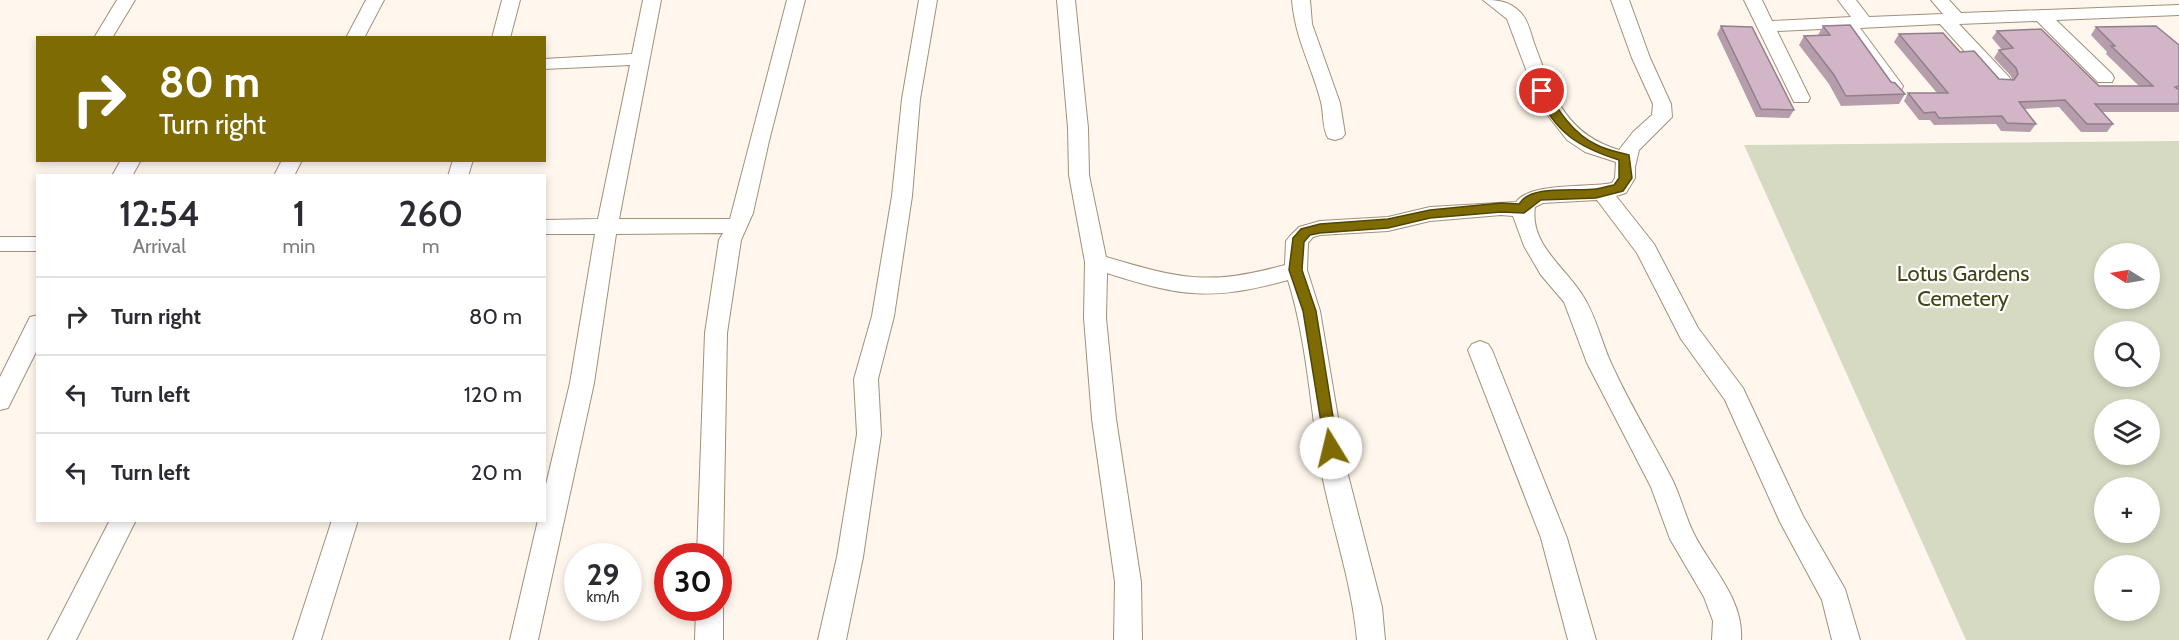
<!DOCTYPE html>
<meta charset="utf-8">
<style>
:root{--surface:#fff;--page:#f7f7f7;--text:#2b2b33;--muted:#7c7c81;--line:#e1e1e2}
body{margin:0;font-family:Cabin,sans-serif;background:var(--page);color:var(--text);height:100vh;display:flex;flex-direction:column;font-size:22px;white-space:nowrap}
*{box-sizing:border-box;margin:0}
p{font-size:20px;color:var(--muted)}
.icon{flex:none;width:33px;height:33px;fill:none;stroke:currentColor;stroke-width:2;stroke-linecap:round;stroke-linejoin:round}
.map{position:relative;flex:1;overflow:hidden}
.side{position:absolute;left:36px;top:174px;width:510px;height:348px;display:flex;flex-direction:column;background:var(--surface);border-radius:0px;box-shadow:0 3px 9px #0003}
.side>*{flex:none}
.hud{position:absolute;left:36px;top:36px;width:510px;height:126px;border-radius:0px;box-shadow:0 3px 9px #0003;background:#7e6b03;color:#fff;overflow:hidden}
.needle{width:39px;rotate:281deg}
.controls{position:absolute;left:2094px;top:243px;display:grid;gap:12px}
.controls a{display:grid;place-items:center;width:66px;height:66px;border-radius:50%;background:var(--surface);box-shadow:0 3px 9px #0003;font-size:30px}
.speed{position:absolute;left:564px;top:543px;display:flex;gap:12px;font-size:30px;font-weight:700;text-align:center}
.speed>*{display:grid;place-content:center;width:78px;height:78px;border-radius:50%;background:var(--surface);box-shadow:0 3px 9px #0003;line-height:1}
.speed small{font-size:15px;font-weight:400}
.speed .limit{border:9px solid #d22;background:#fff;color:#111}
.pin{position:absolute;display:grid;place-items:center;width:51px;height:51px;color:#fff;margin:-26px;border:3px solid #fff;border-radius:50%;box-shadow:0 2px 6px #0007}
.me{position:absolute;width:66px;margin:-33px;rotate:351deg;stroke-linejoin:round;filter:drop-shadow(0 0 4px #0008)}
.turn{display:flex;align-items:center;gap:21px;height:126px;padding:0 24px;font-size:27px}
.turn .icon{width:78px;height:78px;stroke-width:2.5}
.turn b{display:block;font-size:42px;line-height:51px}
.eta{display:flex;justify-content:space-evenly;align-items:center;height:102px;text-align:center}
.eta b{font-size:36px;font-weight:600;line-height:42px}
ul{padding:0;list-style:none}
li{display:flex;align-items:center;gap:18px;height:78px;padding:0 24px;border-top:2px solid var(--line)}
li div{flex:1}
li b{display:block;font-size:22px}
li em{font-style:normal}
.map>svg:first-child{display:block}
.green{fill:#d7dac2;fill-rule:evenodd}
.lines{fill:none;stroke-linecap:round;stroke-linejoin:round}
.street-casing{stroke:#a29078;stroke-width:2}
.street{fill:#fff;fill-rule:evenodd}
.wall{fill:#b59dac}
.building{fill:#d2b6c8;stroke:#937f8c;stroke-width:1.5}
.route{fill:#7e6b03;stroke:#524602;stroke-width:1.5}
.labels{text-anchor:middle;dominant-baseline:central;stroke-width:4.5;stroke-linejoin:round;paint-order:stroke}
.park-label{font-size:22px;fill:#424513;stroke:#fff}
</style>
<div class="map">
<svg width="2179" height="640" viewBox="0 0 2179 640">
<rect width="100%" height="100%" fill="#fff7ed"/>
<path class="green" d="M 2179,141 L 2179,640 L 1966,640 L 1744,145 ZM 2104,254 L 2150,254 L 2150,298 L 2104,298 ZM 2104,332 L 2150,332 L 2150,376 L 2104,376 ZM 2104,410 L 2150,410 L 2150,454 L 2104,454 ZM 2104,488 L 2150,488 L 2150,532 L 2104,532 ZM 2104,566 L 2150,566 L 2150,610 L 2104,610 Z"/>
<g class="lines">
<defs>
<path id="street" d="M 117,0 L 135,0 L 112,38 L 94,38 Z
M 366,0 L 384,0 L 364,38 L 346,38 Z
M 502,0 L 520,0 L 510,38 L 492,38 Z
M 643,0 L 661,0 L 619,219 L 730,219 L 787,0 L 805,0 L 769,141 L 753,213 L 741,240 L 727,333 L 723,556 L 718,564 L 718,556 L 697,556 L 705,333 L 719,240 L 723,233 L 616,234 L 594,383 L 538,640 L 510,640 L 538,520 L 544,520 L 544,493 L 570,383 L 595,234 L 544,234 L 544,220 L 598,219 L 630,65 L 544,69 L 544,59 L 632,54 Z
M 919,0 L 937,0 L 920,99 L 912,196 L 894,316 L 878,379 L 881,434 L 863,557 L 846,640 L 818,640 L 837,557 L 857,434 L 854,379 L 872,316 L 892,196 L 902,99 Z
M 1057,0 L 1075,0 L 1088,128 L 1089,175 L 1106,257 C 1181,279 1208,286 1285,265 L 1286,241 L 1290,236 L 1299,227 L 1320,221 L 1388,217 L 1430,207 L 1516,202 C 1530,182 1588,188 1612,183 L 1615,178 L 1616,162 L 1585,152 L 1567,140 L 1539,104 L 1507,19 L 1483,0 C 1498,0 1510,1 1521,13 C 1528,20 1531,34 1534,43 C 1553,93 1563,133 1619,150 L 1633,132 L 1652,115 L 1653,104 L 1632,58 L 1611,0 L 1629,0 L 1650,58 L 1671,104 L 1672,117 L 1639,150 L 1635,167 L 1635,178 L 1626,193 L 1616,196 L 1654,244 L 1698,328 L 1743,388 L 1803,516 L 1845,589 L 1860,640 L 1832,640 L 1822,600 L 1780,522 L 1725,400 L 1681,339 L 1637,253 L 1597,200 L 1543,203 L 1535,207 C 1529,244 1566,268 1583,296 C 1596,316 1601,341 1611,363 C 1629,403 1652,440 1672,479 C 1681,497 1685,516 1694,534 C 1711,568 1744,599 1741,640 L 1712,640 L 1713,621 L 1704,597 L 1670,539 L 1651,487 L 1587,363 L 1564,302 L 1541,275 L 1524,246 L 1513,216 L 1501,215 L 1430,221 L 1388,231 L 1320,235 L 1313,237 L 1308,243 L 1307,270 L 1320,311 L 1347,471 L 1382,607 L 1385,640 L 1357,640 C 1352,582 1332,527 1321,470 C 1310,406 1307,341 1288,280 C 1211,301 1182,297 1107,273 L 1106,318 L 1116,419 L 1141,582 L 1142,640 L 1114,640 L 1115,582 L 1092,419 L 1084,318 L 1085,262 L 1069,175 L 1068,128 Z
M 1292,0 L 1310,0 L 1312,24 L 1340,103 L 1345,134 L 1342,138 L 1335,140 L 1328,138 C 1322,128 1324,114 1321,102 C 1312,66 1295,39 1292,0 Z
M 1744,0 L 1762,0 L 1772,21 L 1851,17 L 1838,0 L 1856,0 L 1869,17 L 1943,14 L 1931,0 L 1949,0 L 1961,13 L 2179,5 L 2179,15 L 2056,20 L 2112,74 L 2114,78 L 2112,82 L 2098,82 L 2037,21 L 1959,24 L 2009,77 L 2011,81 L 2009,85 L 1995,85 L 1940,24 L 1860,28 L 1903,86 L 1901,90 L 1887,90 L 1843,28 L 1777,31 L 1810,98 L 1808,102 L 1794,102 L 1792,98 Z
M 121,160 L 141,160 L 132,176 L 112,176 Z
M 282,160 L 302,160 L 294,176 L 274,176 Z
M 453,160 L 473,160 L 468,176 L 448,176 Z
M 0,237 L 38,237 L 38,251 L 0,251 Z
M 38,315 L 38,348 L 8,408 L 0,410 L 0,377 L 30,317 Z
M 1480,341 L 1488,344 L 1492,350 L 1567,538 L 1596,640 L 1568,640 L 1541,538 L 1468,350 L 1472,344 Z
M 110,520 L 136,520 L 76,640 L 48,640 Z
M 332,520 L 358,520 L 321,640 L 293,640 Z
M 718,599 L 723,608 L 723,640 L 695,640 L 696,608 L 718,608 Z"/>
</defs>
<use href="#street" class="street-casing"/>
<use href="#street" class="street"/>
</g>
<path class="wall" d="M 1721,26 L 1794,110 L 1789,118 L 1756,117 L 1717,34 Z
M 1823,26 L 1905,94 L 1899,104 L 1841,106 L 1829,84 L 1799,45 L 1804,36 L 1818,35 Z
M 2096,27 L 2179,45 L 2179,112 L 2102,112 L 2113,124 L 2107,132 L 2081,132 L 2059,107 L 2024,109 L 2036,124 L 2030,132 L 2001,131 L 1996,124 L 1934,125 L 1930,120 L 1919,120 L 1904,101 L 1908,93 L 1937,93 L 1894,42 L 1899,34 L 1960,52 L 1999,79 L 2012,80 L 2011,76 L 1994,58 L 1999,50 L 2002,50 L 1992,38 L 1997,31 L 2099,86 L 2139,86 L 2106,54 L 2107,52 L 2091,35 Z"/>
<path class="building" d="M 1850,25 L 1891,82 L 1895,83 L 1905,94 L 1846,96 L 1834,75 L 1804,36 L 1830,35 L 1823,26 Z
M 1721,26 L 1752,27 L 1794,110 L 1761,109 Z
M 2156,26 L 2179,45 L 2179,86 L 2175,87 L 2179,90 L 2179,104 L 2095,104 L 2113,124 L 2087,124 L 2065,100 L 2019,102 L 2036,124 L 2007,123 L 2002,116 L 1939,118 L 1935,112 L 1924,113 L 1908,93 L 1948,93 L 1899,34 L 1943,33 L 1960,52 L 1974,51 L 1999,79 L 2014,80 L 2018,74 L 2016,68 L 1999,50 L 2013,48 L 1997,31 L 2041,29 L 2099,86 L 2153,86 L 2111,46 L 2115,46 L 2096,27 Z"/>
<path class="route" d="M 1542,88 L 1546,89 C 1558,110 1573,134 1597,145 C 1606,150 1619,152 1629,155 L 1632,178 L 1623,191 L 1596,198 L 1541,200 L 1524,213 L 1501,212 L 1430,218 L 1388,228 L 1320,233 L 1310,235 L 1304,242 L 1302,270 L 1316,311 L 1338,448 L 1336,453 L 1326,453 L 1303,311 L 1289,270 L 1293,238 L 1301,229 L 1320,224 L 1388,219 L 1430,210 L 1501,203 L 1519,204 C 1530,184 1576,192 1596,189 C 1602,188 1608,186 1614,185 L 1619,178 L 1619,160 C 1577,147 1555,132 1536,91 Z"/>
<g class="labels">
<g class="park-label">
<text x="1963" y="273">Lotus Gardens<tspan x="1963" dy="25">Cemetery</tspan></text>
</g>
</g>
</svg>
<div class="controls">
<a><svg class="needle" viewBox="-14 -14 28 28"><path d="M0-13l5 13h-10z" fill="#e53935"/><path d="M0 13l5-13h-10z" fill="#7c7c81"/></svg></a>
<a><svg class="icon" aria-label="search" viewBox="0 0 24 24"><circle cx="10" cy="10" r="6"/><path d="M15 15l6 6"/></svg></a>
<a><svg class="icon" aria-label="layers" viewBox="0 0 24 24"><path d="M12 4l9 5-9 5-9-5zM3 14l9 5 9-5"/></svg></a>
<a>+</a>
<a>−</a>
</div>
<div class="speed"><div>29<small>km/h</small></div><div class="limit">30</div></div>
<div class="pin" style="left:1542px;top:91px;background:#d93025"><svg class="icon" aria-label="arrive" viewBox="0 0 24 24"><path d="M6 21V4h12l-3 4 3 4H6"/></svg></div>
<svg class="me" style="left:1331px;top:448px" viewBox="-20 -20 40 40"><circle r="19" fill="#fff"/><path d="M0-13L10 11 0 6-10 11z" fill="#7e6b03"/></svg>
<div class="hud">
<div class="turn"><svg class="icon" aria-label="right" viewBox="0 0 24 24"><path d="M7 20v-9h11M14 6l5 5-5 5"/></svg><div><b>80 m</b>Turn right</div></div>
</div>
<section class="side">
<div class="eta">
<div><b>12:54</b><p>Arrival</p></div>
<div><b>1</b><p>min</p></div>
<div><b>260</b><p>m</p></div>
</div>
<ul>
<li><svg class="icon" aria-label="right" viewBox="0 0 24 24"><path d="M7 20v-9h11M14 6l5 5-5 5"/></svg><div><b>Turn right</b></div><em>80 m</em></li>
<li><svg class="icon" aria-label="left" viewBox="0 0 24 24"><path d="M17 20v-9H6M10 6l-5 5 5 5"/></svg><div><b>Turn left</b></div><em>120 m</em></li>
<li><svg class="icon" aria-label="left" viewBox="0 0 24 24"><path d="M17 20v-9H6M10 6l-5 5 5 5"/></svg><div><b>Turn left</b></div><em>20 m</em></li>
</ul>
</section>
</div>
